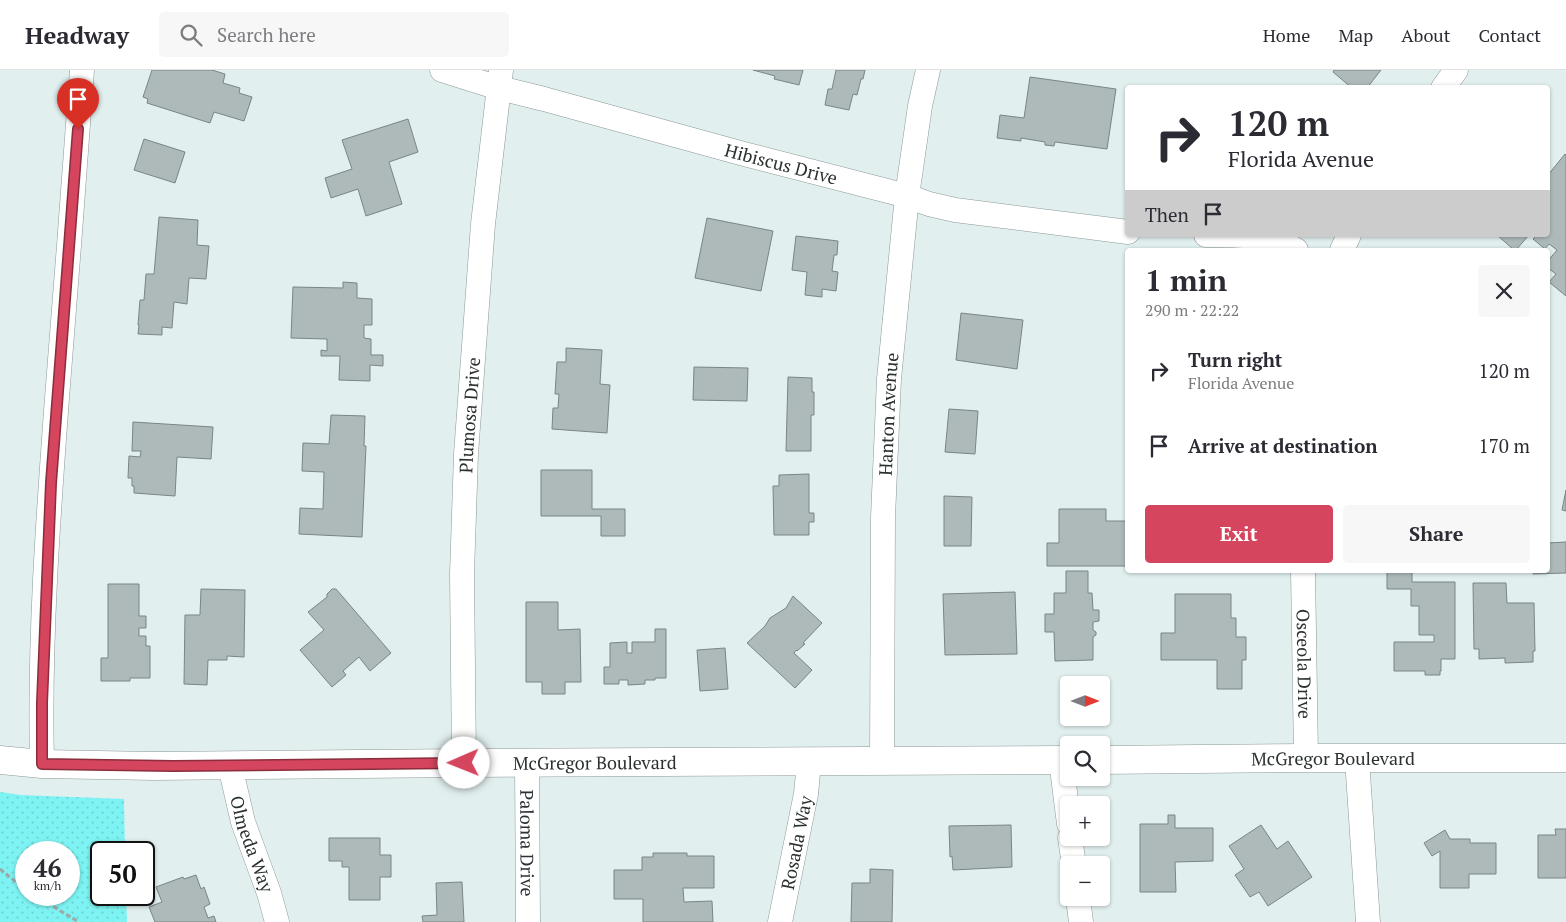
<!DOCTYPE html>
<meta charset="utf-8">
<style>
:root{--surface:#fff;--page:#f7f7f7;--text:#2b2b33;--muted:#7c7c81;--line:#e1e1e2;--accent:#d5455d}
body{margin:0;font-family:"PT Serif",serif;background:var(--page);color:var(--text);height:100vh;display:flex;flex-direction:column;font-size:19px;white-space:nowrap}
*{box-sizing:border-box;margin:0}
p{font-size:16px;color:var(--muted)}
.icon{flex:none;width:28px;height:28px;fill:none;stroke:currentColor;stroke-width:2;stroke-linecap:round;stroke-linejoin:round}
.map{position:relative;flex:1;overflow:hidden}
.sheet{position:absolute;left:1125px;top:178px;width:425px;height:325px;display:flex;flex-direction:column;background:var(--surface);border-radius:5px;box-shadow:0 1px 4px #0004}
.sheet>*{flex:none}
.guide{position:absolute;left:1125px;top:15px;width:425px;height:152px;border-radius:5px;box-shadow:0 1px 4px #0004;background:#fff;color:var(--text);overflow:hidden}
.needle{width:32px;rotate:90deg}
.tools{position:absolute;left:1060px;top:606px;display:grid;gap:10px}
.tools a{display:grid;place-items:center;width:50px;height:50px;border-radius:5px;background:var(--surface);box-shadow:0 1px 4px #0004;font-size:25px}
.speed{position:absolute;left:15px;top:771px;display:flex;gap:10px;font-size:25px;font-weight:700;text-align:center}
.speed>*{display:grid;place-content:center;width:65px;height:65px;border-radius:50%;background:var(--surface);box-shadow:0 1px 4px #0004;line-height:1}
.speed small{font-size:12px;font-weight:400}
.speed .limit{border:2px solid #111;border-radius:8px;background:#fff;color:#111}
.pin{position:absolute;display:grid;place-items:center;width:42px;height:42px;color:#fff;margin:-51px -21px;border-radius:50% 50% 50% 0;rotate:-45deg;box-shadow:0 0 5px #0007}
.pin .icon{rotate:45deg}
.me{position:absolute;width:55px;margin:-28px;rotate:269deg;stroke-linejoin:round;filter:drop-shadow(0 0 4px #0008)}
.turn{display:flex;align-items:center;gap:18px;height:105px;padding:0 20px;font-size:22px}
.turn .icon{width:65px;height:65px;stroke-width:2.5}
.turn b{display:block;font-size:35px;line-height:42px}
.then{display:flex;align-items:center;height:48px;padding:0 20px;background:#0003;gap:10px;font-size:19px}
.round{display:grid;place-items:center;flex:none;width:52px;height:52px;border-radius:5px;background:var(--page)}
.head{display:flex;align-items:center;justify-content:space-between;height:85px;padding:0 20px}
h1{font-size:30px;font-weight:700;line-height:38px}
.action{display:flex;gap:10px;margin-top:auto;padding:10px 20px}
.action a{flex:1;height:58px;border-radius:5px;background:var(--accent);color:#fff;font-size:20px;font-weight:700;line-height:58px;text-align:center}
.action a+a{background:var(--page);color:var(--text)}
ul{padding:0;list-style:none}
li{display:flex;align-items:center;gap:15px;height:75px;padding:0 20px}
li div{flex:1}
li b{display:block;font-size:19px}
li em{font-style:normal}
header{display:flex;align-items:center;gap:30px;box-sizing:border-box;height:70px;padding:0 25px;background:var(--surface);border-bottom:1px solid var(--line)}
header strong{font-size:24px}
nav{display:flex;gap:28px;margin-inline-start:auto;font-size:18px}
.search{width:350px;height:45px;background:var(--page);display:flex;align-items:center;gap:12px;box-sizing:border-box;padding:0 18px;border-radius:5px;color:var(--muted);font-size:19px}
.map>svg:first-child{display:block}
.grass{fill:url(#grass-dots);fill-rule:evenodd}
.building{fill:#aebaba;stroke:#7a8585}
.lines{fill:none;stroke-linecap:round;stroke-linejoin:round}
.minor-casing{stroke:#8c9898;stroke-width:25}
.major-casing{stroke:#8c9898;stroke-width:29}
.path{stroke:#9fa9a9;stroke-width:3;stroke-dasharray:5 2.5;stroke-linecap:butt}
.minor{stroke:#fff;stroke-width:24}
.major{stroke:#fff;stroke-width:28}
.route-casing{stroke:#8a2d3c;stroke-width:12}
.route{stroke:#d5455d;stroke-width:9}
.labels{text-anchor:middle;dominant-baseline:central;stroke-width:5;stroke-linejoin:round;paint-order:stroke}
.street-label{font-size:18px;fill:#2b3030;stroke:#e2efef}
</style>
<header>
<strong>Headway</strong>
<div class="search"><svg class="icon" aria-label="search" viewBox="0 0 24 24"><circle cx="10" cy="10" r="6"/><path d="M15 15l6 6"/></svg>Search here</div>
<nav><a>Home</a><a>Map</a><a>About</a><a>Contact</a></nav>
</header>
<div class="map">
<svg width="1566" height="852" viewBox="0 0 1566 852">
<defs>
<pattern id="grass-dots" width="8" height="8" patternUnits="userSpaceOnUse" patternTransform="scale(1.25)"><rect width="8" height="8" fill="#7df4f3"/><path d="M2 2h.1M6 6h.1" fill="none" stroke="#6cd2d1" stroke-width="1.8" stroke-linecap="round"/></pattern>
</defs>
<rect width="100%" height="100%" fill="#e2efef"/>
<path class="grass" d="M 0,722 L 21,725 L 124,729 L 125,782 L 101,782 L 101,825 L 126,825 L 127,852 L 0,852 ZM 26,782 L 69,782 L 69,825 L 26,825 Z"/>
<path class="building" d="M 152,0 L 212,0 L 225,4 L 223,13 L 240,18 L 239,23 L 252,27 L 244,51 L 214,42 L 210,53 L 147,33 L 148,29 L 143,27 Z
M 753,0 L 803,0 L 799,15 L 774,9 L 775,6 Z
M 836,0 L 865,0 L 863,9 L 861,9 L 857,25 L 853,24 L 849,40 L 825,35 L 828,19 L 832,19 Z
M 1334,0 L 1381,0 L 1367,18 L 1352,18 L 1333,2 Z
M 1030,7 L 1116,19 L 1107,79 L 1055,72 L 1054,76 L 1045,75 L 1045,72 L 1021,68 L 1021,71 L 997,68 L 1000,45 L 1024,48 Z
M 408,49 L 418,82 L 389,92 L 402,134 L 366,146 L 358,119 L 331,128 L 325,108 L 352,99 L 342,70 Z
M 144,69 L 185,82 L 175,113 L 134,100 Z
M 1565,84 L 1566,85 L 1566,226 L 1549,212 L 1556,204 L 1548,198 L 1548,191 L 1557,180 L 1549,174 L 1545,179 L 1533,169 L 1537,165 L 1548,165 L 1548,105 Z
M 159,147 L 198,150 L 197,175 L 209,176 L 206,209 L 189,208 L 187,234 L 174,232 L 172,258 L 162,257 L 162,265 L 138,264 L 139,255 L 138,255 L 140,230 L 144,230 L 146,204 L 154,204 Z
M 707,148 L 773,161 L 761,221 L 695,208 Z
M 1497,165 L 1529,165 L 1516,180 L 1514,180 Z
M 796,166 L 838,171 L 837,185 L 834,185 L 832,201 L 838,202 L 836,221 L 822,219 L 822,227 L 805,225 L 807,202 L 792,200 Z
M 343,212 L 357,213 L 357,228 L 372,229 L 372,255 L 364,255 L 364,268 L 371,269 L 371,285 L 383,285 L 383,296 L 370,295 L 370,311 L 339,310 L 340,286 L 321,286 L 321,280 L 327,281 L 327,269 L 291,268 L 293,217 L 343,218 Z
M 961,243 L 1023,250 L 1017,299 L 956,290 Z
M 566,278 L 602,280 L 600,314 L 610,315 L 607,363 L 552,359 L 553,338 L 558,338 L 559,324 L 555,324 L 557,292 L 566,292 Z
M 694,297 L 748,298 L 747,331 L 693,330 Z
M 788,307 L 812,308 L 812,322 L 814,322 L 814,345 L 811,345 L 811,381 L 786,381 Z
M 949,339 L 978,341 L 975,384 L 945,382 Z
M 331,345 L 365,346 L 364,376 L 366,376 L 362,467 L 299,464 L 300,438 L 323,439 L 324,402 L 302,401 L 303,373 L 329,374 Z
M 133,352 L 213,357 L 211,389 L 177,387 L 175,426 L 134,423 L 134,416 L 132,416 L 132,408 L 128,408 L 129,386 L 140,387 L 141,381 L 132,381 Z
M 541,400 L 592,400 L 592,439 L 625,439 L 625,466 L 601,466 L 601,446 L 541,446 Z
M 809,404 L 809,443 L 814,443 L 814,452 L 809,452 L 809,465 L 774,465 L 773,416 L 779,416 L 779,405 Z
M 1566,420 L 1566,441 L 1562,440 Z
M 944,426 L 972,427 L 971,476 L 944,476 Z
M 1059,439 L 1106,439 L 1106,451 L 1128,451 L 1128,496 L 1047,496 L 1047,473 L 1059,473 Z
M 1566,472 L 1566,503 L 1533,504 L 1533,500 L 1548,500 L 1548,473 Z
M 1387,500 L 1412,500 L 1412,512 L 1455,512 L 1455,589 L 1441,589 L 1441,601 L 1440,601 L 1440,605 L 1425,605 L 1425,601 L 1394,601 L 1394,572 L 1434,572 L 1434,565 L 1419,565 L 1419,536 L 1411,536 L 1411,519 L 1387,519 Z
M 1066,501 L 1088,501 L 1088,523 L 1092,523 L 1093,540 L 1099,540 L 1099,551 L 1093,552 L 1093,560 L 1096,562 L 1096,565 L 1093,567 L 1093,590 L 1055,591 L 1054,562 L 1045,562 L 1045,544 L 1054,544 L 1054,523 L 1066,523 Z
M 1473,513 L 1506,513 L 1507,533 L 1534,533 L 1535,581 L 1533,581 L 1533,592 L 1505,593 L 1505,588 L 1479,589 L 1479,579 L 1474,579 Z
M 108,514 L 139,514 L 139,546 L 146,546 L 146,558 L 139,558 L 139,566 L 146,566 L 146,576 L 150,576 L 150,608 L 130,608 L 130,611 L 101,611 L 101,588 L 108,588 Z
M 201,519 L 245,520 L 244,587 L 227,586 L 227,590 L 208,590 L 207,615 L 184,614 L 185,545 L 200,545 Z
M 332,519 L 336,519 L 391,583 L 370,601 L 359,587 L 343,601 L 346,605 L 332,617 L 300,580 L 324,560 L 308,542 L 327,527 L 327,524 Z
M 1015,522 L 1017,584 L 945,585 L 943,524 Z
M 1175,524 L 1231,524 L 1231,548 L 1236,548 L 1236,567 L 1246,567 L 1246,590 L 1242,590 L 1242,619 L 1217,619 L 1217,590 L 1161,590 L 1161,563 L 1175,563 Z
M 793,526 L 822,553 L 803,573 L 805,574 L 797,581 L 796,580 L 794,583 L 812,600 L 795,618 L 747,573 L 765,556 L 770,548 L 786,538 Z
M 526,532 L 558,532 L 558,560 L 580,559 L 581,612 L 565,612 L 565,624 L 542,624 L 542,612 L 526,612 Z
M 655,559 L 666,559 L 666,608 L 655,608 L 655,610 L 645,610 L 645,614 L 628,615 L 628,610 L 619,610 L 619,614 L 604,614 L 604,597 L 610,597 L 610,573 L 627,572 L 627,583 L 632,583 L 632,572 L 655,572 Z
M 725,578 L 728,619 L 700,621 L 697,580 Z
M 1168,745 L 1175,745 L 1175,758 L 1213,758 L 1213,791 L 1175,792 L 1176,822 L 1140,822 L 1140,754 L 1168,754 Z
M 1011,755 L 1012,797 L 953,800 L 952,786 L 950,787 L 949,756 Z
M 1261,755 L 1277,779 L 1288,771 L 1312,807 L 1268,836 L 1259,822 L 1250,827 L 1235,805 L 1244,799 L 1229,776 Z
M 1555,759 L 1566,759 L 1566,808 L 1538,808 L 1538,765 L 1556,765 Z
M 1445,760 L 1450,769 L 1470,769 L 1470,773 L 1496,773 L 1496,804 L 1469,804 L 1469,818 L 1440,818 L 1440,781 L 1432,786 L 1424,773 Z
M 329,768 L 380,768 L 380,785 L 391,785 L 391,807 L 380,807 L 380,830 L 349,830 L 349,797 L 342,797 L 342,791 L 329,791 Z
M 653,783 L 687,783 L 687,786 L 714,786 L 714,818 L 683,818 L 684,832 L 712,831 L 713,852 L 643,852 L 643,829 L 614,829 L 614,800 L 642,800 L 642,787 L 653,787 Z
M 870,799 L 893,800 L 892,852 L 851,852 L 852,813 L 870,813 Z
M 196,805 L 201,819 L 204,817 L 210,834 L 204,837 L 208,848 L 214,846 L 216,852 L 155,852 L 149,837 L 162,832 L 156,817 L 183,807 L 184,809 Z
M 462,812 L 464,852 L 423,852 L 422,846 L 437,845 L 436,813 Z"/>
<g class="lines">
<defs>
<g id="minor">
<path id="s1" d="M 442,0 L 499,18 L 544,29 L 744,84 L 907,126 L 929,134 L 955,140 L 1128,162"/>
<path d="M 1443,18 L 1456,0"/>
<path d="M 1206,165 C 1236,166 1270,163 1296,180"/>
<path d="M 1342,180 L 1349,165"/>
<path id="s2" d="M 1303,500 L 1306,688"/>
<path d="M 1357,689 L 1368,852"/>
<path id="s3" d="M 882,690 L 883,447 L 889,309 L 907,126 L 920,36 L 928,0"/>
<path d="M 1061,690 L 1069,754"/>
<path id="s4" d="M 464,693 L 462,504 L 466,384 L 483,154 L 501,0"/>
<path id="s5" d="M 527,693 L 528,852"/>
<path d="M 42,694 C 39,572 48,449 57,328 C 66,219 74,109 82,0"/>
<path id="s6" d="M 230,696 L 243,752 L 269,823 L 277,852"/>
<path d="M 1070,768 L 1074,795"/>
<path d="M 1078,828 L 1081,852"/>
<path id="s7" d="M 780,852 L 806,724 L 809,692"/>
</g>
<g id="major">
<path id="s8" d="M 0,690 L 42,694 L 154,696 L 464,693 L 1069,690"/>
<path id="s9" d="M 1101,690 L 1306,688 L 1566,688"/>
</g>
</defs>
<use href="#minor" class="minor-casing"/>
<use href="#major" class="major-casing"/>
<path class="path" d="M 0,799 L 26,820
M 34,825 L 79,852"/>
<use href="#minor" class="minor"/>
<use href="#major" class="major"/>
</g>
<g class="lines">
<defs>
<path id="route" d="M 78,59 L 51,413 L 42,633 L 42,694 L 173,696 L 464,693"/>
</defs>
<use href="#route" class="route-casing"/>
<use href="#route" class="route"/>
</g>
<g class="labels">
<g class="street-label">
<text stroke="none"><textPath href="#s1" startOffset="352">Hibiscus Drive</textPath></text>
<text stroke="none"><textPath href="#s3" startOffset="346">Hanton Avenue</textPath></text>
<text stroke="none"><textPath href="#s4" startOffset="348">Plumosa Drive</textPath></text>
<text stroke="none"><textPath href="#s2" startOffset="94">Osceola Drive</textPath></text>
<text stroke="none"><textPath href="#s9" startOffset="232">McGregor Boulevard</textPath></text>
<text stroke="none"><textPath href="#s8" startOffset="595">McGregor Boulevard</textPath></text>
<text stroke="none"><textPath href="#s7" startOffset="81">Rosada Way</textPath></text>
<text stroke="none"><textPath href="#s5" startOffset="80">Paloma Drive</textPath></text>
<text stroke="none"><textPath href="#s6" startOffset="81">Olmeda Way</textPath></text>
</g>
</g>
</svg>
<div class="tools">
<a><svg class="needle" viewBox="-14 -14 28 28"><path d="M0-13l5 13h-10z" fill="#e53935"/><path d="M0 13l5-13h-10z" fill="#7c7c81"/></svg></a>
<a><svg class="icon" aria-label="search" viewBox="0 0 24 24"><circle cx="10" cy="10" r="6"/><path d="M15 15l6 6"/></svg></a>
<a>+</a>
<a>−</a>
</div>
<div class="speed"><div>46<small>km/h</small></div><div class="limit">50</div></div>
<div class="pin" style="left:78px;top:59px;background:#d93025"><svg class="icon" aria-label="arrive" viewBox="0 0 24 24"><path d="M6 21V4h12l-3 4 3 4H6"/></svg></div>
<svg class="me" style="left:464px;top:693px" viewBox="-20 -20 40 40"><circle r="19" fill="#fff"/><path d="M0-13L10 11 0 6-10 11z" fill="#d5455d"/></svg>
<div class="guide">
<div class="turn"><svg class="icon" aria-label="right" viewBox="0 0 24 24"><path d="M7 20v-9h11M14 6l5 5-5 5"/></svg><div><b>120 m</b>Florida Avenue</div></div>
<div class="then">Then<svg class="icon" aria-label="arrive" viewBox="0 0 24 24"><path d="M6 21V4h12l-3 4 3 4H6"/></svg></div>
</div>
<section class="sheet">
<div class="head"><div><h1>1 min</h1><p>290 m · 22:22</p></div><a class="round"><svg class="icon" aria-label="close" viewBox="0 0 24 24"><path d="M6 6l12 12M18 6L6 18"/></svg></a></div>
<ul>
<li><svg class="icon" aria-label="right" viewBox="0 0 24 24"><path d="M7 20v-9h11M14 6l5 5-5 5"/></svg><div><b>Turn right</b><p>Florida Avenue</p></div><em>120 m</em></li>
<li><svg class="icon" aria-label="arrive" viewBox="0 0 24 24"><path d="M6 21V4h12l-3 4 3 4H6"/></svg><div><b>Arrive at destination</b></div><em>170 m</em></li>
</ul>
<div class="action"><a>Exit</a><a>Share</a></div>
</section>
</div>
